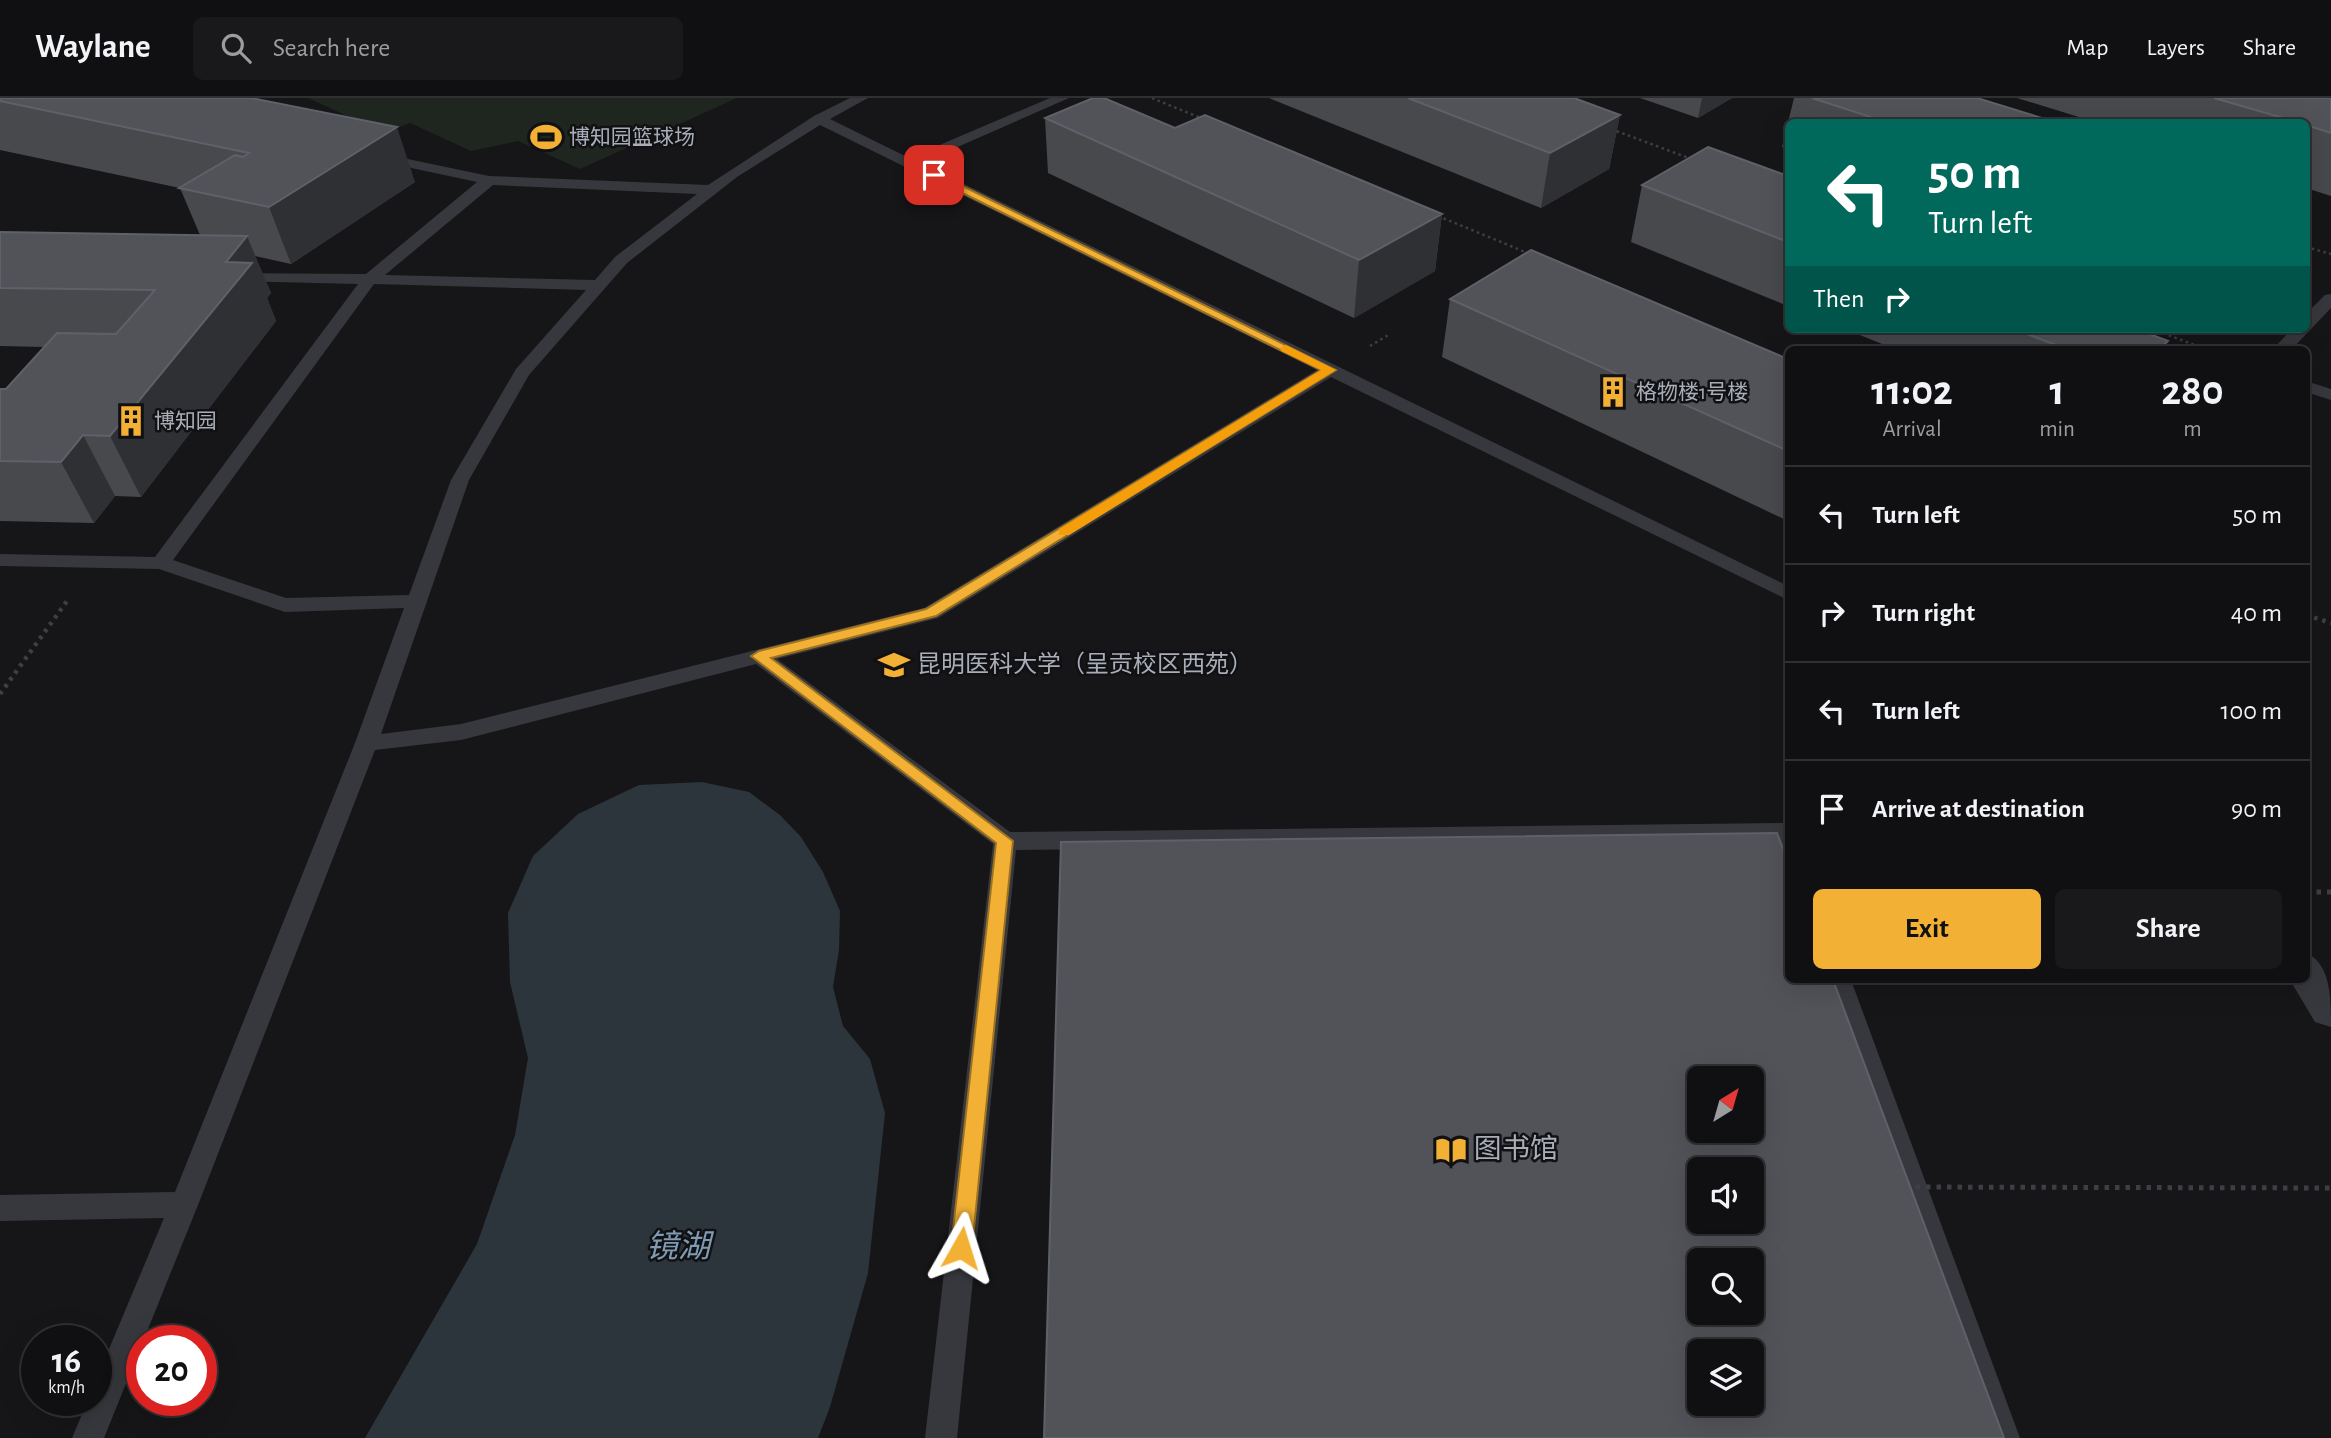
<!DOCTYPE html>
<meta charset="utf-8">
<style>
:root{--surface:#101012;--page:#19191b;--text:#f1f3f6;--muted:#9c9d9f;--line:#303032;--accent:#f2b134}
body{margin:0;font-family:"Alegreya Sans","Noto Sans SC",sans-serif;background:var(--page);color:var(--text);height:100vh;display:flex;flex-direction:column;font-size:26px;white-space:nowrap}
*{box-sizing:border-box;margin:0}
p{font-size:23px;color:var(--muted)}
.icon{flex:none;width:38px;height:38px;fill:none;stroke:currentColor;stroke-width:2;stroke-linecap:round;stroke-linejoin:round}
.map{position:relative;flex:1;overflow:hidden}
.panel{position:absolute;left:1785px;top:248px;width:525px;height:637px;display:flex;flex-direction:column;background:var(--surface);border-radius:10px;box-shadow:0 7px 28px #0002,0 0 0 2px var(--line)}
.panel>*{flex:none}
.banner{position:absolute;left:1785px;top:21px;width:525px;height:214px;border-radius:10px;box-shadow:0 7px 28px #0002,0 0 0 2px var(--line);background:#00695c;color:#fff;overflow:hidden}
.needle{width:46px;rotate:37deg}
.tools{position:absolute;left:1687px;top:968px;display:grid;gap:14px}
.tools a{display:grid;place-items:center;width:77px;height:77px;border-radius:10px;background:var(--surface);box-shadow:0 7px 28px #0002,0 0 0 2px var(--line);font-size:35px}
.speed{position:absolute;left:21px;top:1227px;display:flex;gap:14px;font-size:35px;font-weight:700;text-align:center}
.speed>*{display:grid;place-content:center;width:91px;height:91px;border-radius:50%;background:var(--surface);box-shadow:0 7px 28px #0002,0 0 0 2px var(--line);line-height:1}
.speed small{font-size:18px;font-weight:400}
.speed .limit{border:10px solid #d22;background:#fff;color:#111}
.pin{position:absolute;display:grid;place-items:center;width:60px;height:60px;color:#fff;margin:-30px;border-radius:14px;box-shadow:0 4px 10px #0006}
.me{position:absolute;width:77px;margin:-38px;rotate:6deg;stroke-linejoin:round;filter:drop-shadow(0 0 5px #0008)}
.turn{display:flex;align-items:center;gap:24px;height:147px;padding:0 28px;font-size:32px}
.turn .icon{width:91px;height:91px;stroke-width:2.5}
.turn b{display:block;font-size:49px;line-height:60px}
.then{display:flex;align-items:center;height:66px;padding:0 28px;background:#0003;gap:14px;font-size:26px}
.eta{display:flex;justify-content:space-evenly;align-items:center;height:119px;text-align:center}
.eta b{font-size:42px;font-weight:600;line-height:49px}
.action{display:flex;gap:14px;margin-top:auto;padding:14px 28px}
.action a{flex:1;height:80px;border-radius:10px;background:var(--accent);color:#111;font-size:28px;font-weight:600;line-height:80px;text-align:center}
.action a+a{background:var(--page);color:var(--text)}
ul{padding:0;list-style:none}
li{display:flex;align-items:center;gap:21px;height:98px;padding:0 28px;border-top:2px solid var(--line)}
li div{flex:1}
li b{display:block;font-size:26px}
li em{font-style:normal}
header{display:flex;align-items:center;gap:42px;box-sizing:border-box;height:98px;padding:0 35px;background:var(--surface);border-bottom:2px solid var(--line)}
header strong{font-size:33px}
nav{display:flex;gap:38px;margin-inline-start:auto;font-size:24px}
.search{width:490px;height:63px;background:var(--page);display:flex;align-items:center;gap:18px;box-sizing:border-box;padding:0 24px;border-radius:10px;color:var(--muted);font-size:26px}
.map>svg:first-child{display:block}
.green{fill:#1e261f}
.water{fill:#2c353c}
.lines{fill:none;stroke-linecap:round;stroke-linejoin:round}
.path-far2{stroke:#3d3f44;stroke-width:2.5;stroke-dasharray:2.5 3.5;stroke-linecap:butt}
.path-far1{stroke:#3d3f44;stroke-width:4.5;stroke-dasharray:3.5 5;stroke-linecap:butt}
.path{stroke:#3d3f44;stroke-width:5;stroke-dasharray:4.5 6;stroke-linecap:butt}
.lane{fill:#37383d;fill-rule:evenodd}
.street{fill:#37383d;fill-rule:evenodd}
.path-bridge{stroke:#3d3f44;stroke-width:5;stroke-dasharray:4.5 6;stroke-linecap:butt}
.wall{fill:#47494d}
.shaded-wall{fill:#2f3033}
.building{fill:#525359;stroke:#5f6168;stroke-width:2;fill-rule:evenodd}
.route{fill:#f2b134;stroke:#9d7322;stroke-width:2}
.slow{fill:#f59e0b}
.labels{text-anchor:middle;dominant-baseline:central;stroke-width:5;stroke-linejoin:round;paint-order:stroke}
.far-poi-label{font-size:21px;fill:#a8adb8;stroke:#111113;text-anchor:start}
.poi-label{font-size:24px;fill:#a8adb8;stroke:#111113;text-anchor:start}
.near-poi-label{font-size:28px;fill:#a8adb8;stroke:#111113;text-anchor:start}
.near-water-label{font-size:32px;font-style:italic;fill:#7f9bb3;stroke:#111113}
</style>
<header>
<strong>Waylane</strong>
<div class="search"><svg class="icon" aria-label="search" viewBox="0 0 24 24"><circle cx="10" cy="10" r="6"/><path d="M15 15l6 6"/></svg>Search here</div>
<nav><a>Map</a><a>Layers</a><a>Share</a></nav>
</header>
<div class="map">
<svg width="2331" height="1340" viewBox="0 0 2331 1340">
<rect width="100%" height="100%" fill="#161618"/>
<path class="green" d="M 308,0 L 737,0 L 580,71 L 518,43 L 471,53 L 410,25 L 384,35 Z"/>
<path class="water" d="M 702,684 L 749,694 L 780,717 L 801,739 L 823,774 L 840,813 L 839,852 L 833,889 L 843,928 L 870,961 L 885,1015 L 868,1175 L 830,1309 L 818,1340 L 365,1340 L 477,1146 L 515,1037 L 528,960 L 510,884 L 508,815 L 533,758 L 578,716 L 639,687 Z"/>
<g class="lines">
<path class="path-far2" d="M 1152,0 L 1203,21
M 1611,31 L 1694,62
M 1438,118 L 1530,156
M 2306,149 L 2331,156
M 2152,231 L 2208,252
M 1370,248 L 1390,236"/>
<path class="path-far1" d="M 2306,517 L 2331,525
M 0,596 L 67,503"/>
<path class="path" d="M 2306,794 L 2331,794"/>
<path class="lane" d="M 850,0 L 868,0 L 830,21 L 909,60 L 1050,0 L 1069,0 L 921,65 L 1788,488 L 1788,502 L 1331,279 L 938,520 L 777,561 L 1010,734 L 1785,725 L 1788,726 L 1788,754 L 1780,751 L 1776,743 L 1016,752 L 957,1340 L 925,1340 L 993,746 L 756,566 L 461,642 L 375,652 L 198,1107 L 104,1340 L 72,1340 L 88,1302 L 96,1302 L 96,1282 L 164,1120 L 0,1123 L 0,1097 L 175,1094 L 355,645 L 404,510 L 285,514 L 159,471 L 0,468 L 0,456 L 155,459 L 358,186 L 234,183 L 228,181 L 226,178 L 228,175 L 366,176 L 477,84 L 374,62 L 372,59 L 374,56 L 379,55 L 489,78 L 708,87 L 814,18 ZM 820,27 L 1317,272 L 924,510 L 461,626 L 381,636 L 469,382 L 529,277 L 627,165 L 737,79 ZM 493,87 L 697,96 L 615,159 L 595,182 L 385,177 ZM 374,186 L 586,192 L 516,271 L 451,382 L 409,497 L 286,500 L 173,462 Z
M 2331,196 L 2331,210 L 2291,252 L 2272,252 L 2292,231 L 2306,231 L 2306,216 L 2325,197 Z
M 2306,283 L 2331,291 L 2331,302 L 2306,294 Z
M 1825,882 L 1851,882 L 2020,1340 L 1988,1340 Z"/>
<path class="street" d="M 2306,855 C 2331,866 2331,899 2331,929 L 2315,924 L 2290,882 L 2306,882 Z"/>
<path class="path-bridge" d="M 1905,1089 L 2331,1090"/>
</g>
<path class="wall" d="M 0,0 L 415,84 L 291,166 L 255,158 L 271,195 L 267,200 L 276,223 L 141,399 L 115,398 L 94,425 L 0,423 L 0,291 L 6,291 L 45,249 L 0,248 L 0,134 L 200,137 L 180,90 L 0,52 Z
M 1269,0 L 1574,0 L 1620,17 L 1609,71 L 1541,110 Z
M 1640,0 L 1732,0 L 1698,20 Z
M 1794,0 L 1977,0 L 2055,24 L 1788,24 L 1788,51 L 1782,49 Z
M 2017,0 L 2331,0 L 2331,98 L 2306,90 L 2306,24 L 2095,24 Z
M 1045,20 L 1175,30 L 1442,116 L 1435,173 L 1354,220 L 1048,75 Z
M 1788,78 L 1788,208 L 1631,144 L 1642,87 Z
M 1450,201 L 1788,261 L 1788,423 L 1442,259 Z
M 1845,231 L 2136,231 L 2168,243 L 2164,252 L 1897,252 Z"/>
<path class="shaded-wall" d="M 1702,0 L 1732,0 L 1698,20 Z
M 1620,17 L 1609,71 L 1541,110 L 1550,55 Z
M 397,29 L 415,84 L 291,166 L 269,109 Z
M 1442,116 L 1435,173 L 1354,220 L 1359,162 Z
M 247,138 L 271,195 L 267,200 L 276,223 L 141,399 L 110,338 L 226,164 Z
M 2168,243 L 2164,252 L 2159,252 Z
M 83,337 L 115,398 L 94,425 L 61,364 Z"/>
<path class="building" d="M 0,0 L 251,0 L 397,29 L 269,109 L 179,90 L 235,57 L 243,59 L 249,55 L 0,3 Z
M 1093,0 L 1104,0 L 1175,30 L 1205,17 L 1442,116 L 1359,162 L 1045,20 Z
M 1408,0 L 1574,0 L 1620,17 L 1550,55 Z
M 1812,0 L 1977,0 L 2055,24 L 1886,24 Z
M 2214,0 L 2331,0 L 2331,35 L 2306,27 L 2306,24 L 2297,24 Z
M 1708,49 L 1788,78 L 1788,144 L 1642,87 Z
M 0,134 L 247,138 L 226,164 L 252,165 L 110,338 L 83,337 L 61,364 L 0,363 L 0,291 L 6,291 L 57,235 L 116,236 L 155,192 L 0,190 Z
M 1531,152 L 1788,261 L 1788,353 L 1450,201 Z
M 2014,231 L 2136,231 L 2168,243 L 2159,252 L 2069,252 Z
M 1777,735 L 1788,764 L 1788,882 L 1833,882 L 2004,1340 L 1044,1340 L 1061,744 ZM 1699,980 L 1752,980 L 1752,1032 L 1699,1032 ZM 1699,1071 L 1752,1071 L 1752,1124 L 1699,1124 ZM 1699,1162 L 1752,1162 L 1752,1214 L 1699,1214 ZM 1699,1253 L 1752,1253 L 1752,1306 L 1699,1306 Z"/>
<path class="route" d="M 934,74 L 1336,272 L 936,518 L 771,560 L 1013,743 L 972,1150 L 969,1156 L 961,1159 L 954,1156 L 951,1150 L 996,745 L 751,558 L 759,553 L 926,511 L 1321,272 L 930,79 L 929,77 Z"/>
<path class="slow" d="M 1286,247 L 1336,272 L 1069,437 L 1059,437 L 1059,431 L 1321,272 L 1281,253 L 1280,250 Z"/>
<defs>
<symbol id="stadium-bare" viewBox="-9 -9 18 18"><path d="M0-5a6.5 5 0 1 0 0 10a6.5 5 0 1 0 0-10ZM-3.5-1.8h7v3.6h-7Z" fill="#f2b134" stroke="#111113" stroke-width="2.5" paint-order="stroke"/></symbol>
<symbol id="building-bare" viewBox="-9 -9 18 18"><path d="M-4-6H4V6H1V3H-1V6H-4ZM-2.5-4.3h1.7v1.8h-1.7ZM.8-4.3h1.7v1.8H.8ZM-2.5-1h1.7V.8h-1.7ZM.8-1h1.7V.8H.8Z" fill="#f2b134" stroke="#111113" stroke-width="2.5" paint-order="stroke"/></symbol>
<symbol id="university-bare" viewBox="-9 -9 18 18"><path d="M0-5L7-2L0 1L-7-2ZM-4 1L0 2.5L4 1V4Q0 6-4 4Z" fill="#f2b134" stroke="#111113" stroke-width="2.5" paint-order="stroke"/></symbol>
<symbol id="library-bare" viewBox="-9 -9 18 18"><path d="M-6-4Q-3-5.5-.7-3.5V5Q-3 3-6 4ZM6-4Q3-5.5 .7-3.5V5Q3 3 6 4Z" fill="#f2b134" stroke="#111113" stroke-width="2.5" paint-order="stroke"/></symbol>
</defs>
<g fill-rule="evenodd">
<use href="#stadium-bare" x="524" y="17" width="44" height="44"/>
<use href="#building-bare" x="1591" y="272" width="44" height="44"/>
<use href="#building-bare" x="109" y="301" width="44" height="44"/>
<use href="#university-bare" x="872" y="545" width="44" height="44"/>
<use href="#library-bare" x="1429" y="1030" width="44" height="44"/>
</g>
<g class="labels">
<g class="far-poi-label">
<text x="569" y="39">博知园篮球场</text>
<text x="1636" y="294">格物楼1号楼</text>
<text x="154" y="323">博知园</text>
</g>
<g class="poi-label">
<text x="917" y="567">昆明医科大学（呈贡校区西苑）</text>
</g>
<g class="near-poi-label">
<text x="1474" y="1052">图书馆</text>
</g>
<g class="near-water-label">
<text x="678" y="1149">镜湖</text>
</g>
</g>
</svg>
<div class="tools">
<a><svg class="needle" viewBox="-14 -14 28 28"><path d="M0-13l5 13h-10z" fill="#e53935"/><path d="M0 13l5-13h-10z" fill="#9c9d9f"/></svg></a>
<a><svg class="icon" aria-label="sound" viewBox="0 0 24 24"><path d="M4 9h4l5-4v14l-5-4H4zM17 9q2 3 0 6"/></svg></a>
<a><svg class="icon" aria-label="search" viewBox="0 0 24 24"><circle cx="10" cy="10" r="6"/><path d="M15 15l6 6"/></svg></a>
<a><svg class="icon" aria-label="layers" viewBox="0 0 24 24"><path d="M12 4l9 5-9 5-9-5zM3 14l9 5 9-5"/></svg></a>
</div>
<div class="speed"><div>16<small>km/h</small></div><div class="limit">20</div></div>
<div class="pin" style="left:934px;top:77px;background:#d93025"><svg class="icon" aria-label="arrive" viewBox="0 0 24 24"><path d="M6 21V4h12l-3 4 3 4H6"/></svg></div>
<svg class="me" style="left:961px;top:1150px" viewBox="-20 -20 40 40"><path d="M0-17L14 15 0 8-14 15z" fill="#f2b134" stroke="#fff" stroke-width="4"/></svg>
<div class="banner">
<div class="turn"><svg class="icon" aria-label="left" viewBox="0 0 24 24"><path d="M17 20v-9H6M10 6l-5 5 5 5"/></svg><div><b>50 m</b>Turn left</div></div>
<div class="then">Then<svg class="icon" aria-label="right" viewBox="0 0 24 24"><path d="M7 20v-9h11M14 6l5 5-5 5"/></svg></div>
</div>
<section class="panel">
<div class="eta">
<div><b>11:02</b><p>Arrival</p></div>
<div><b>1</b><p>min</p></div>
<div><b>280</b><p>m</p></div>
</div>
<ul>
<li><svg class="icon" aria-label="left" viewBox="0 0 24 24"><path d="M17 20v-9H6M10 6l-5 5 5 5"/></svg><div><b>Turn left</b></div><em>50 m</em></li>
<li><svg class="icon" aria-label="right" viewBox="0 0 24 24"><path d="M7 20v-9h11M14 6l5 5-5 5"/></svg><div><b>Turn right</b></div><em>40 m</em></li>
<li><svg class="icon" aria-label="left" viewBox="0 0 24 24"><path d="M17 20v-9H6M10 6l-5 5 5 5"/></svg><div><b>Turn left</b></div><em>100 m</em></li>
<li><svg class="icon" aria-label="arrive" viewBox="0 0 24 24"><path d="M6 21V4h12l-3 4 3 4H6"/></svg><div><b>Arrive at destination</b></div><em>90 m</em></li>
</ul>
<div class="action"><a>Exit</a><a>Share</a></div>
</section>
</div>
